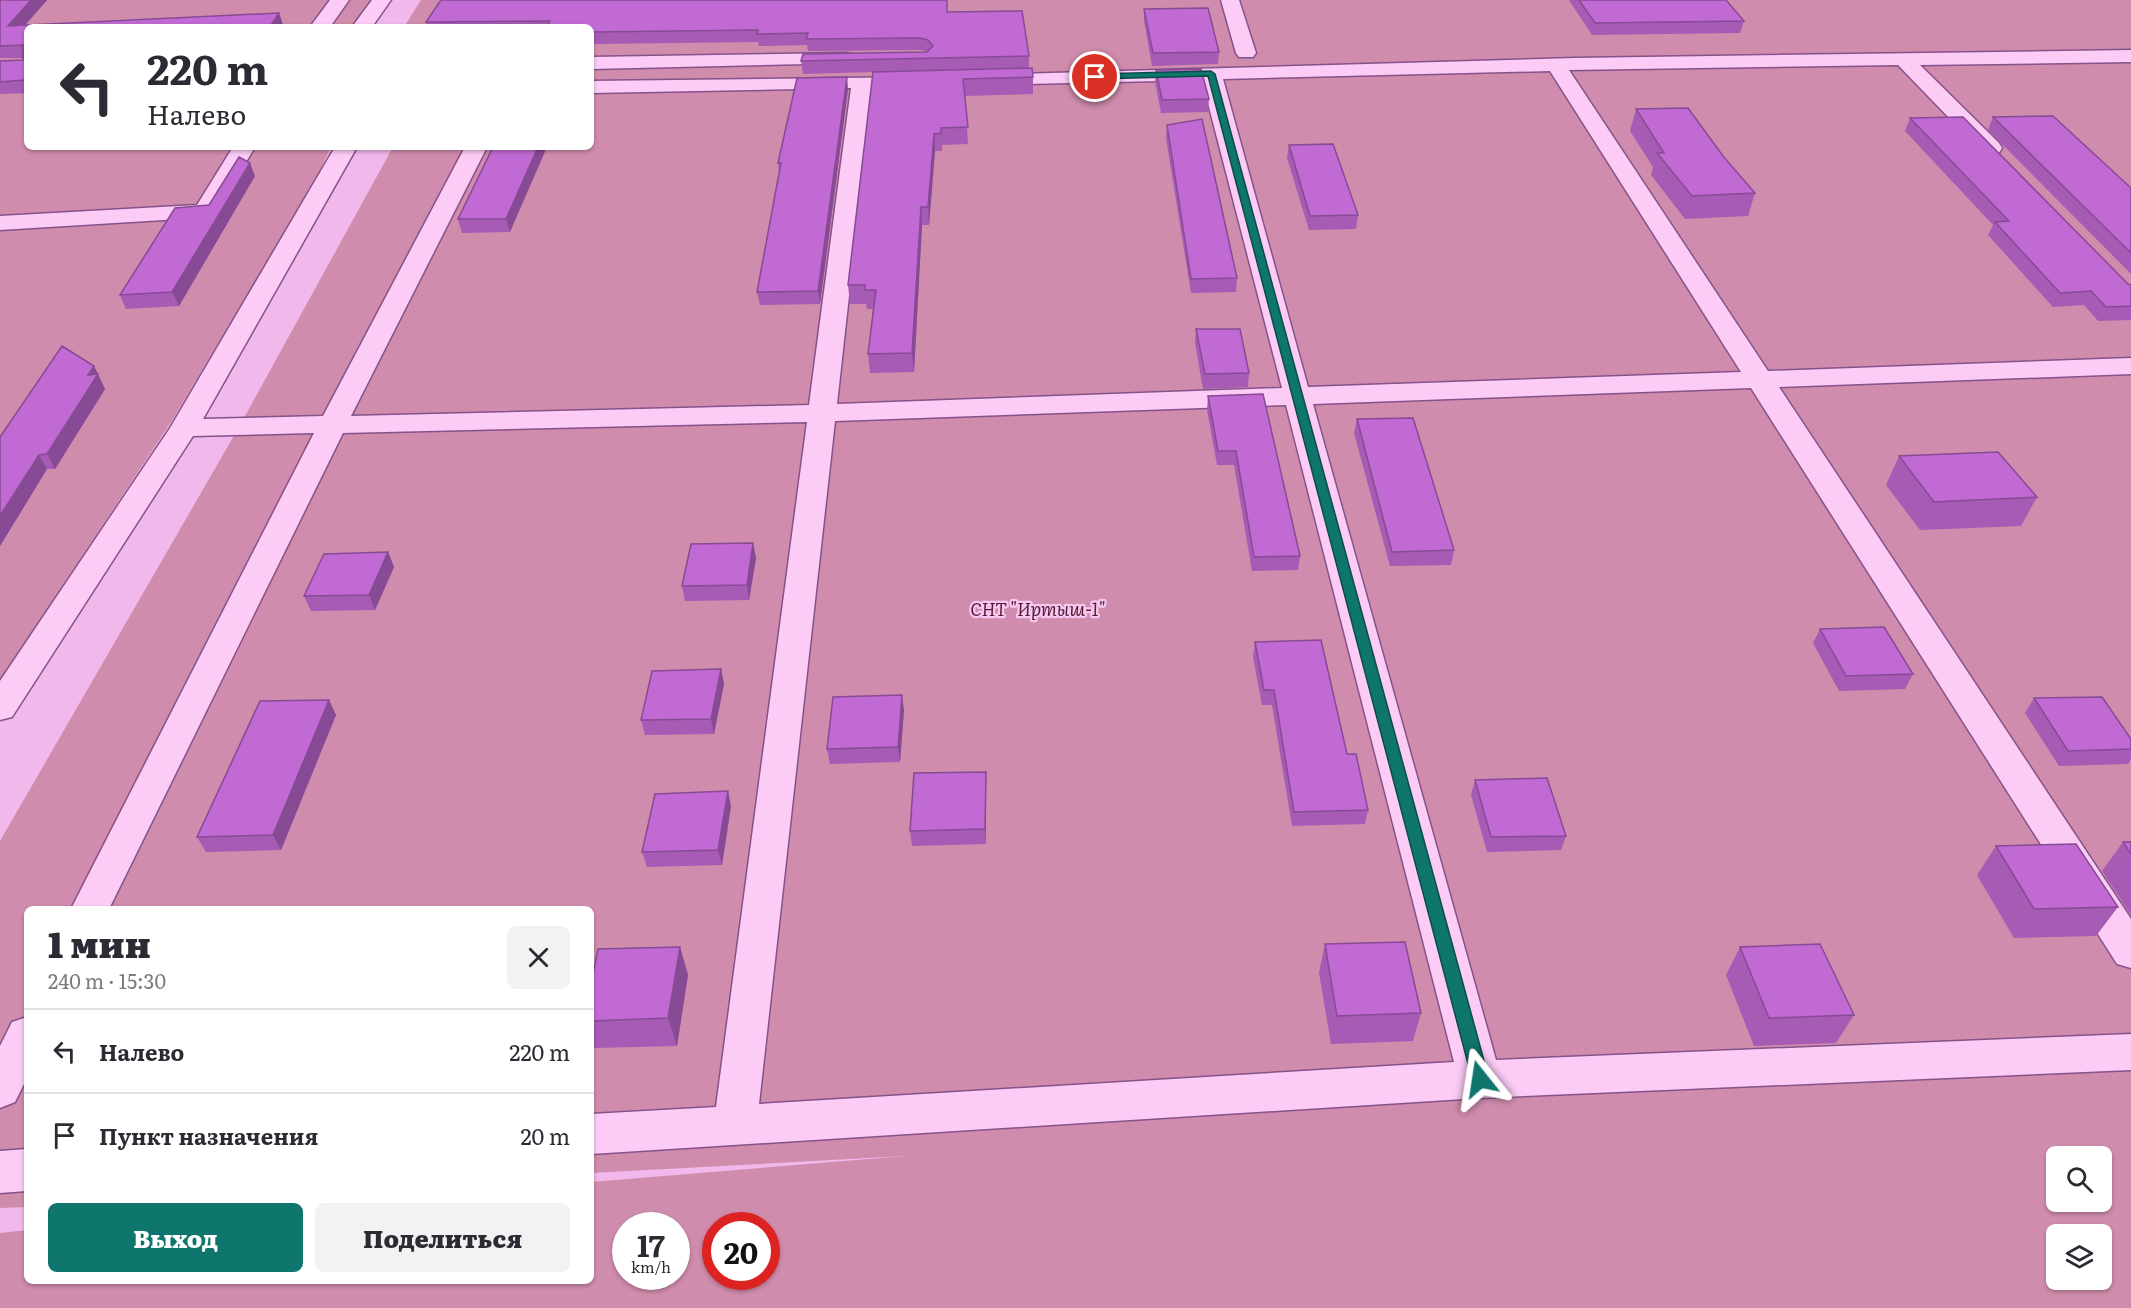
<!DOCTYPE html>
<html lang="ru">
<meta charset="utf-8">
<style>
:root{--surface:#fff;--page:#f2f2f3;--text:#2b2b33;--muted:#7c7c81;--line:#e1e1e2;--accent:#0f766e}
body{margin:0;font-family:Literata,serif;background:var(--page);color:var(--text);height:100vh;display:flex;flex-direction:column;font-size:22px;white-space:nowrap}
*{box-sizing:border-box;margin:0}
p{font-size:20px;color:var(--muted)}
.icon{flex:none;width:33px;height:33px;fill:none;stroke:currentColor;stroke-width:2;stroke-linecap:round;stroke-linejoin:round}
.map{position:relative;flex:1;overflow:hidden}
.panel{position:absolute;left:24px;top:906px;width:570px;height:378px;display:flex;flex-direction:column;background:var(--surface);border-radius:9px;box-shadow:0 2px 4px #0004}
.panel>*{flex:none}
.hud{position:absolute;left:24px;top:24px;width:570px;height:126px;border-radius:9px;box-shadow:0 2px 4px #0004;background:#fff;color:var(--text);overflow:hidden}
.controls{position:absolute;left:2046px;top:1146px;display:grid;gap:12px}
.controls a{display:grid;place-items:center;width:66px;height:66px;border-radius:9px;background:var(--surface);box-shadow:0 2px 4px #0004;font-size:30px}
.speed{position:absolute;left:612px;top:1212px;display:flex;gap:12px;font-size:30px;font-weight:700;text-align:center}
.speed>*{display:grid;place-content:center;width:78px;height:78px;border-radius:50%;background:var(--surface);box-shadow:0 2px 4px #0004;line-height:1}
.speed small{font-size:15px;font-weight:400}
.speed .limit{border:9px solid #d22;background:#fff;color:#111}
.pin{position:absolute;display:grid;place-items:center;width:51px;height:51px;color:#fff;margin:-26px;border:3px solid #fff;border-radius:50%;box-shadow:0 2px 6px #0007}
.me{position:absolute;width:66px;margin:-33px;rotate:345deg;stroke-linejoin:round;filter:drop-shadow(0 0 4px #0008)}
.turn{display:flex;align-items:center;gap:21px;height:126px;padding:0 24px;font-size:27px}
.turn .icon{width:78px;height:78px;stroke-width:2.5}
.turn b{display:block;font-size:42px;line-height:51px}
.round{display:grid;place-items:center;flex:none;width:63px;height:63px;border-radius:9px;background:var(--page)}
.summary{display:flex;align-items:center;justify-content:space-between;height:102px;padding:0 24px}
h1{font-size:36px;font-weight:800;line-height:45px}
.action{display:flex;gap:12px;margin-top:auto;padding:12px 24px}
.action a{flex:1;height:69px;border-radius:9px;background:var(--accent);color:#fff;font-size:24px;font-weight:800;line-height:69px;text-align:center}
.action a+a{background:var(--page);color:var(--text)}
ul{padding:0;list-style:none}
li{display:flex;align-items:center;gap:18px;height:84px;padding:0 24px;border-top:2px solid var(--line)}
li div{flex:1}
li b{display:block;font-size:22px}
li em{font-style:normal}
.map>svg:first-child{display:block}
.green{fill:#d08cac;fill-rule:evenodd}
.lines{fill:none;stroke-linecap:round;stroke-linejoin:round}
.minor-casing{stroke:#855289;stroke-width:3}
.minor{fill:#fcccf7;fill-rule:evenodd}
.wall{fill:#a65bb5}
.shaded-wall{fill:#874a94}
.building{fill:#c16ad3;stroke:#874a94;stroke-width:1.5}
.route{fill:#0f766e;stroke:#0a4d48;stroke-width:1.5}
.labels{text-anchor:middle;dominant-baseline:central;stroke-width:4.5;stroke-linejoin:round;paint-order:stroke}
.park-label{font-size:18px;font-style:italic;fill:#541d30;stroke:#f8c8f3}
</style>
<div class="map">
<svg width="2131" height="1308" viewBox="0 0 2131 1308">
<rect width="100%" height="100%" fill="#f1b8eb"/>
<path class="green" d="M 0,0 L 371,0 L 354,27 L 27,27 L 27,147 L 331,147 L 314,183 L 171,422 L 0,680 Z
M 421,0 L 2131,0 L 2131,1308 L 0,1308 L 0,1233 L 27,1230 L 27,1281 L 591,1281 L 591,1182 L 905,1156 L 591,1173 L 591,909 L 27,909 L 27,1207 L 0,1208 L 0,841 L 239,427 L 393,147 L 591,147 L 591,27 L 404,27 ZM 2056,1156 L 2102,1156 L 2102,1202 L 2056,1202 ZM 626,1226 L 676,1226 L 676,1276 L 626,1276 ZM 716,1226 L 766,1226 L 766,1276 L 716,1276 ZM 2056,1234 L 2102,1234 L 2102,1280 L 2056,1280 Z"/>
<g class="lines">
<defs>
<path id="minor" d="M 330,0 L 349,0 L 330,27 L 310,27 Z
M 372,0 L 391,0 L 372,27 L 352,27 Z
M 1221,0 L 1239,0 L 1256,53 L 1253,57 L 1239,57 L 1236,53 Z
M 2131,50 L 2131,62 L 1920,65 L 1999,143 L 2002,148 L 1999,153 L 1983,153 L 1898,65 L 1569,70 L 1768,371 L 2131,358 L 2131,374 L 1779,387 L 2131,919 L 2131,968 L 2117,964 L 1751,388 L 1313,404 L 1496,1060 L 2131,1034 L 2131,1070 L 1480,1098 L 591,1154 L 591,1114 L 716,1107 L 807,422 L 343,433 L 109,909 L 71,909 L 314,433 L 193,436 L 12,717 L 0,720 L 0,681 L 170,428 L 335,147 L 357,147 L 203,419 L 323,416 L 465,147 L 487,147 L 351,416 L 809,405 L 851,88 L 591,93 L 591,81 L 922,77 L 925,81 L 922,85 L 872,88 L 837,404 L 1282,388 L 1202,80 L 988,85 L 981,83 L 978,79 L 981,75 L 1575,58 ZM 1550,71 L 1741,372 L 1308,387 L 1223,79 ZM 1286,405 L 1454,1062 L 759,1104 L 835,421 Z
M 846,53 L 853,55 L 856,59 L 853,63 L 591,69 L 591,57 Z
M 233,147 L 255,147 L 213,217 L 0,230 L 0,216 L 197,205 Z
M 27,1017 L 27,1078 L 15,1102 L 0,1108 L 0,1046 L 12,1022 Z
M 27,1149 L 27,1191 L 0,1193 L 0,1151 Z"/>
</defs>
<use href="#minor" class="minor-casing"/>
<use href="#minor" class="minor"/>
</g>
<path class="wall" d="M 0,0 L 47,0 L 25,25 L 279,13 L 283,25 L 27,27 L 27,93 L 0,94 L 0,61 L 23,60 L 23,58 L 0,58 Z
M 1569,0 L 1726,0 L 1744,21 L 1740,33 L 1592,35 Z
M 1144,9 L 1219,52 L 1218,64 L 1152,66 L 1144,21 Z
M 948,12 L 1029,56 L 1029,68 L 1033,77 L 1033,94 L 965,96 L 968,144 L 942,145 L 942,151 L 935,151 L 929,225 L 922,225 L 914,372 L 870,373 L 868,354 L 873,309 L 867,309 L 866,304 L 850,304 L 848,285 L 873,72 L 803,74 L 801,61 L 928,52 L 921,50 L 808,51 L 807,45 L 759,46 L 758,42 L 591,44 L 591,27 L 428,27 L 426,22 Z
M 1156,70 L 1209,99 L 1208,112 L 1161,113 L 1155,82 Z
M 848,89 L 820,304 L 760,305 L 757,292 L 779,172 L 778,163 Z
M 1636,109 L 1723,156 L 1755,193 L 1748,216 L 1685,219 L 1651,175 L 1653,167 L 1630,131 Z
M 1993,117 L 2131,188 L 2131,274 L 1988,130 Z
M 1910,118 L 2128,284 L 2131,285 L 2131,320 L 2098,321 L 2084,305 L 2053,307 L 1988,235 L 1993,225 L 1905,131 Z
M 1167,125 L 1237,278 L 1236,292 L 1191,293 L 1166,138 Z
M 1289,145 L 1358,215 L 1356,229 L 1309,230 L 1287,158 Z
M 493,147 L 510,232 L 462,233 L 458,219 Z
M 255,176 L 179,306 L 126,309 L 120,295 L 209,205 Z
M 1196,329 L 1249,373 L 1248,387 L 1203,389 L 1195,343 Z
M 62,346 L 94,366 L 105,389 L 55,469 L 47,469 L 0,546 Z
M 1208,396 L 1300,556 L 1298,570 L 1252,571 L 1234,465 L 1217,465 L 1207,410 Z
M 1357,419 L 1454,550 L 1451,565 L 1390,566 L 1354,433 Z
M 1899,456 L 2037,497 L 2021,526 L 1920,530 L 1886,485 Z
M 753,543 L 756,558 L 749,600 L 685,601 L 682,586 Z
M 388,552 L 394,567 L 375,610 L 311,611 L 304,596 Z
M 1820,629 L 1913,674 L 1905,689 L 1839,691 L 1813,643 Z
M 1255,642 L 1368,810 L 1365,824 L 1292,826 L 1272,705 L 1262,705 L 1253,657 Z
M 721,669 L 724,684 L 714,734 L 645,735 L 641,720 Z
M 2034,698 L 2131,739 L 2131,759 L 2128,764 L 2059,766 L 2025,713 Z
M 329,700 L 336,715 L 281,850 L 206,852 L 197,837 Z
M 904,710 L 900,762 L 830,764 L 827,749 Z
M 986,772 L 986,844 L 912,846 L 910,831 Z
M 1475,780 L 1566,836 L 1561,850 L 1487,852 L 1471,795 Z
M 731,806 L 722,865 L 647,867 L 642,852 Z
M 2131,841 L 2131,915 L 2102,871 L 2123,842 Z
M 1996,846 L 2118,907 L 2096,936 L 2014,938 L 1977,875 Z
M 1325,944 L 1421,1013 L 1413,1041 L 1331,1044 L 1319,973 Z
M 680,947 L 688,975 L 677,1046 L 594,1048 L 591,1041 L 591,984 Z
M 1740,947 L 1854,1015 L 1836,1043 L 1754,1046 L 1726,975 Z"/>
<path class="shaded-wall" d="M 31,0 L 47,0 L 14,38 L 8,26 Z
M 279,13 L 283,25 L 281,27 L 270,27 Z
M 27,77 L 27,87 L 24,80 Z
M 847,77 L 848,89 L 820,304 L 818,291 Z
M 934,134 L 935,151 L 929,225 L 928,207 Z
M 538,147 L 547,147 L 510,232 L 506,219 Z
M 250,163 L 255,176 L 179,306 L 172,292 Z
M 921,207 L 922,225 L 914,372 L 912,353 Z
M 94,366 L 105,389 L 55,469 L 47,454 Z
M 39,455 L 47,469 L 0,546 L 0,516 Z
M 753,543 L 756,558 L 749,600 L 747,585 Z
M 388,552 L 394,567 L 375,610 L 369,595 Z
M 721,669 L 724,684 L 714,734 L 711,719 Z
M 902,695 L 904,710 L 900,762 L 898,747 Z
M 329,700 L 336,715 L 281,850 L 273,835 Z
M 986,772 L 986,844 L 985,829 Z
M 728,791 L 731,806 L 722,865 L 718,850 Z
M 680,947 L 688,975 L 677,1046 L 668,1018 Z"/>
<path class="building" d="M 0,0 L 31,0 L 8,26 L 279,13 L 270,27 L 27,27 L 27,77 L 24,80 L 0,82 L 0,61 L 23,60 L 23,45 L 0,46 Z
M 441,0 L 947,0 L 947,12 L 1022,11 L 1029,56 L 801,61 L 803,54 L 927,52 L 933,46 L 928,40 L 920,38 L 806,39 L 808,33 L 757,34 L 758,30 L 591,32 L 591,27 L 547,27 L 550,21 L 426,22 Z
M 1579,0 L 1726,0 L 1744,21 L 1595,23 Z
M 1208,8 L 1219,52 L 1153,53 L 1144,9 Z
M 1032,68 L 1033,77 L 963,79 L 968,127 L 941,128 L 941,133 L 934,134 L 928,207 L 921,207 L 912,353 L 868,354 L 876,290 L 865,290 L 865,285 L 848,285 L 873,72 Z
M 1201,69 L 1209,99 L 1162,100 L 1156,70 Z
M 847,77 L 818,291 L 757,292 L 781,163 L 778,163 L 797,78 Z
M 1688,108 L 1723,156 L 1755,193 L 1692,196 L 1657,153 L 1664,153 L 1636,109 Z
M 2053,116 L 2131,188 L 2131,253 L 1993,117 Z
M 1963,117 L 2128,284 L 2131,285 L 2131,306 L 2106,307 L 2091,291 L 2060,293 L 1995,222 L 2009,221 L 1910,118 Z
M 1202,119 L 1237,278 L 1191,279 L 1167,125 Z
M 1333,144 L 1358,215 L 1310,216 L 1289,145 Z
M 493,147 L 538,147 L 506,219 L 458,219 Z
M 239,157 L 250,163 L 172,292 L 120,295 L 175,208 L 209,205 Z
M 1196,329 L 1240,329 L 1249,373 L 1205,374 Z
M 62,346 L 94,366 L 88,375 L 98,374 L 47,454 L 39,455 L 0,516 L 0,437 Z
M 1263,394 L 1300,556 L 1254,557 L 1236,451 L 1218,451 L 1208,396 Z
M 1413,418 L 1454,550 L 1392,552 L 1357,419 Z
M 1998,452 L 2037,497 L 1934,502 L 1899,456 Z
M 753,543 L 747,585 L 682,586 L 691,544 Z
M 388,552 L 369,595 L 304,596 L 324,554 Z
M 1884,627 L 1913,674 L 1846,676 L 1820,629 Z
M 1321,640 L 1347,754 L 1356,754 L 1368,810 L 1294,812 L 1274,690 L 1264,690 L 1255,642 Z
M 721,669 L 711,719 L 641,720 L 652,671 Z
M 902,695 L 898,747 L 827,749 L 833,697 Z
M 2102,697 L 2131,739 L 2131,749 L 2068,751 L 2034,698 Z
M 329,700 L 273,835 L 197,837 L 260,701 Z
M 986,772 L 985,829 L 910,831 L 914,773 Z
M 1547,778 L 1566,836 L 1491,837 L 1475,780 Z
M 728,791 L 718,850 L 642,852 L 655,794 Z
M 2123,842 L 2131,842 L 2131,854 Z
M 2076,844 L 2118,907 L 2034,909 L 1996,846 Z
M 1405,942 L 1421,1013 L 1337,1016 L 1325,944 Z
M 1820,944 L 1854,1015 L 1769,1018 L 1740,947 Z
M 680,947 L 668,1018 L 591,1021 L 591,984 L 598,949 Z"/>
<path class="route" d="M 1211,71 L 1215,74 L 1489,1079 L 1487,1084 L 1480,1086 L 1474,1084 L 1472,1079 L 1208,76 L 1095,79 L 1091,77 L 1095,74 Z"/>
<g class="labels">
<g class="park-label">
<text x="1038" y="608">СНТ "Иртыш-1"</text>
</g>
</g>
</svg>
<div class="controls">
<a><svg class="icon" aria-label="search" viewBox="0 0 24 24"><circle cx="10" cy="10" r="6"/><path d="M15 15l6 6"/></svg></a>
<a><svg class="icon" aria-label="layers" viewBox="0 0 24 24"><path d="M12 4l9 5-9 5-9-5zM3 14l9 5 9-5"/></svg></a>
</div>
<div class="speed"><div>17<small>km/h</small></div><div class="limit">20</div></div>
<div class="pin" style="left:1095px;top:77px;background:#d93025"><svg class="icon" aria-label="arrive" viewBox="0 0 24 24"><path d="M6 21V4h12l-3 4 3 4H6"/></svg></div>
<svg class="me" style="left:1480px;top:1079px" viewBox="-20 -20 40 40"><path d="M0-17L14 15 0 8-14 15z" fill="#0f766e" stroke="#fff" stroke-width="4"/></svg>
<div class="hud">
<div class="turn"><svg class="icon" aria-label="left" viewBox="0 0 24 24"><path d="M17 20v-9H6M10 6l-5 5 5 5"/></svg><div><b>220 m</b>Налево</div></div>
</div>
<section class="panel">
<div class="summary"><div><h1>1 мин</h1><p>240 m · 15:30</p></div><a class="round"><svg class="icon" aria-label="close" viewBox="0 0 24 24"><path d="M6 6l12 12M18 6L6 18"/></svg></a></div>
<ul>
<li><svg class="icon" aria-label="left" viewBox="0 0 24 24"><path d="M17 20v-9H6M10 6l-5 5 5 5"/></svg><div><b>Налево</b></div><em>220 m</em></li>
<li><svg class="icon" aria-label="arrive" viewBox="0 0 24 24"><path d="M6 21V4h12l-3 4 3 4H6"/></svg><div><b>Пункт назначения</b></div><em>20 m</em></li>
</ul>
<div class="action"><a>Выход</a><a>Поделиться</a></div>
</section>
</div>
